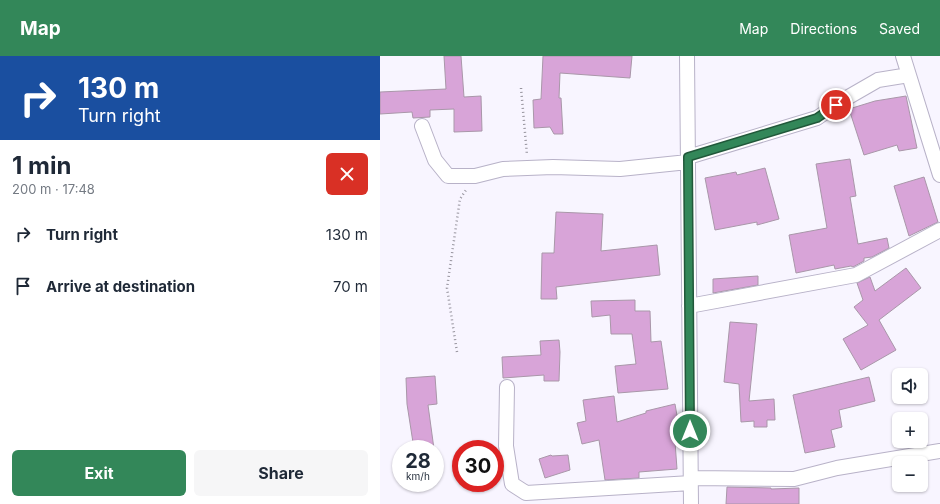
<!DOCTYPE html>
<meta charset="utf-8">
<style>
:root{--surface:#fff;--page:#f6f6f7;--text:#1f2937;--muted:#747a83;--accent:#338759}
body{margin:0;font-family:Inter,sans-serif;background:var(--page);color:var(--text);height:100vh;display:flex;flex-direction:column;font-size:15px;white-space:nowrap}
*{box-sizing:border-box;margin:0}
p{font-size:13px;color:var(--muted)}
.icon{flex:none;width:22px;height:22px;fill:none;stroke:currentColor;stroke-width:2;stroke-linecap:round;stroke-linejoin:round}
.map{position:relative;flex:1;overflow:hidden}
.sheet{display:flex;flex-direction:column;background:var(--surface);width:380px}
.sheet>*{flex:none}
.hud{background:#1a4fa0;color:#fff;overflow:hidden}
.tools{position:absolute;left:512px;top:312px;display:grid;gap:8px}
.tools a{display:grid;place-items:center;width:36px;height:36px;border-radius:6px;background:var(--surface);box-shadow:0 1px 3px #0004;font-size:20px}
.speed{position:absolute;left:12px;top:384px;display:flex;gap:8px;font-size:20px;font-weight:700;text-align:center}
.speed>*{display:grid;place-content:center;width:52px;height:52px;border-radius:50%;background:var(--surface);box-shadow:0 1px 3px #0004;line-height:1}
.speed small{font-size:10px;font-weight:400}
.speed .limit{border:6px solid #d22;background:#fff;color:#111}
.pin{position:absolute;display:grid;place-items:center;width:34px;height:34px;color:#fff;margin:-17px;border:2px solid #fff;border-radius:50%;box-shadow:0 1px 4px #0007}
.me{position:absolute;width:44px;margin:-22px;rotate:0deg;stroke-linejoin:round;filter:drop-shadow(0 0 3px #0008)}
.turn{display:flex;align-items:center;gap:14px;height:84px;padding:0 12px;font-size:18px}
.turn .icon{width:52px;height:52px;stroke-width:2.5}
.turn b{display:block;font-size:28px;line-height:34px}
.round{display:grid;place-items:center;flex:none;width:42px;height:42px;border-radius:6px;background:var(--page)}
.summary{display:flex;align-items:center;justify-content:space-between;height:68px;padding:0 12px}
h1{font-size:24px;font-weight:700;line-height:30px}
.cta{display:flex;gap:8px;margin-top:auto;padding:8px 12px}
.cta a{flex:1;height:46px;border-radius:6px;background:var(--accent);color:#fff;font-size:16px;font-weight:700;line-height:46px;text-align:center}
.cta a+a{background:var(--page);color:var(--text)}
ul{padding:0;list-style:none}
li{display:flex;align-items:center;gap:12px;height:52px;padding:0 12px}
li div{flex:1}
li b{display:block;font-size:15px}
li em{font-style:normal}
header{display:flex;align-items:center;gap:24px;box-sizing:border-box;height:56px;padding:0 20px;background:var(--accent);color:#fff}
header strong{font-size:19px}
nav{display:flex;gap:22px;margin-inline-start:auto;font-size:14px}
main{display:flex;flex:1;min-height:0}
.map>svg:first-child{display:block}
.building{fill:#d8a4d8;stroke:#a997a9}
.lines{fill:none;stroke-linecap:round;stroke-linejoin:round}
.street-casing{stroke:#b8b2c8;stroke-width:16}
.path{stroke:#97949e;stroke-width:2.5;stroke-dasharray:1 3;stroke-linecap:butt}
.street{stroke:#fff;stroke-width:14}
.route-casing{stroke:#21583a;stroke-width:10}
.route{stroke:#338759;stroke-width:7}
</style>
<header>
<strong>Map</strong>
<nav><a>Map</a><a>Directions</a><a>Saved</a></nav>
</header>
<main>
<section class="sheet">
<div class="hud">
<div class="turn"><svg class="icon" aria-label="right" viewBox="0 0 24 24"><path d="M7 20v-9h11M14 6l5 5-5 5"/></svg><div><b>130 m</b>Turn right</div></div>
</div>
<div class="summary"><div><h1>1 min</h1><p>200 m · 17:48</p></div><a class="round" style="background:#d93025;color:#fff"><svg class="icon" aria-label="close" viewBox="0 0 24 24"><path d="M6 6l12 12M18 6L6 18"/></svg></a></div>
<ul>
<li><svg class="icon" aria-label="right" viewBox="0 0 24 24"><path d="M7 20v-9h11M14 6l5 5-5 5"/></svg><div><b>Turn right</b></div><em>130 m</em></li>
<li><svg class="icon" aria-label="arrive" viewBox="0 0 24 24"><path d="M6 21V4h12l-3 4 3 4H6"/></svg><div><b>Arrive at destination</b></div><em>70 m</em></li>
</ul>
<div class="cta"><a>Exit</a><a>Share</a></div>
</section>
<div class="map">
<svg width="560" height="448" viewBox="0 0 560 448">
<rect width="100%" height="100%" fill="#f8f5ff"/>
<path class="building" d="M 64,0 L 81,0 L 84,41 L 101,40 L 102,75 L 74,76 L 74,53 L 50,54 L 50,61 L 33,62 L 32,56 L 0,58 L 0,36 L 66,33 Z
M 163,0 L 252,0 L 250,22 L 180,17 L 179,42 L 181,42 L 183,78 L 174,78 L 170,71 L 154,72 L 153,44 L 161,43 Z
M 526,40 L 537,92 L 519,95 L 517,89 L 484,99 L 469,53 L 495,45 Z
M 470,103 L 476,140 L 470,141 L 478,188 L 507,182 L 509,192 L 492,201 L 484,202 L 484,205 L 473,211 L 471,210 L 455,213 L 454,209 L 416,217 L 409,179 L 447,172 L 436,108 Z
M 385,112 L 399,163 L 377,169 L 377,166 L 335,174 L 325,122 L 356,116 L 357,119 Z
M 544,121 L 558,166 L 529,180 L 514,130 Z
M 176,156 L 223,158 L 221,195 L 277,189 L 280,219 L 176,231 L 177,243 L 161,243 L 162,197 L 174,197 Z
M 526,212 L 541,232 L 499,264 L 516,294 L 481,314 L 463,283 L 488,269 L 474,251 L 483,244 L 477,227 L 490,221 L 495,235 Z
M 378,220 L 378,229 L 333,237 L 333,223 Z
M 255,244 L 255,255 L 270,255 L 271,286 L 281,285 L 288,333 L 238,337 L 235,310 L 256,308 L 252,278 L 231,278 L 230,259 L 212,261 L 211,245 Z
M 350,266 L 377,268 L 369,345 L 394,343 L 395,364 L 387,364 L 387,371 L 374,371 L 374,365 L 361,366 L 359,328 L 344,326 Z
M 179,284 L 180,296 L 179,325 L 164,325 L 164,319 L 123,322 L 122,301 L 161,299 L 160,285 Z
M 55,320 L 57,348 L 48,349 L 54,393 L 34,393 L 27,348 L 26,322 Z
M 489,321 L 495,345 L 459,354 L 462,371 L 451,374 L 455,391 L 425,397 L 413,339 Z
M 234,340 L 237,366 L 266,357 L 266,355 L 295,348 L 299,371 L 294,372 L 297,413 L 259,416 L 259,422 L 225,424 L 219,384 L 202,388 L 197,367 L 206,365 L 203,344 Z
M 171,399 L 172,400 L 188,399 L 190,414 L 165,422 L 159,403 Z
M 347,431 L 391,432 L 391,433 L 419,432 L 419,448 L 346,448 Z"/>
<g class="lines">
<defs>
<path id="street" d="M 307,0 L 311,448
M 523,0 L 560,119
M 42,70 L 55,104 L 68,120 L 95,120 L 123,113 L 173,111 L 240,113 L 308,106
M 308,101 L 437,62 L 465,43 L 498,24 L 529,19
M 309,250 L 476,219 L 560,174
M 127,331 L 126,390 L 132,428 L 146,437 L 311,427
M 311,422 L 414,423 L 457,412 L 560,395"/>
</defs>
<use href="#street" class="street-casing"/>
<path class="path" d="M 141,32 L 147,99
M 77,296 L 67,232 L 80,143 L 86,134"/>
<use href="#street" class="street"/>
</g>
<g class="lines">
<defs>
<path id="route" d="M 310,375 L 308,101 L 437,62 L 456,49"/>
</defs>
<use href="#route" class="route-casing"/>
<use href="#route" class="route"/>
</g>
</svg>
<div class="tools">
<a><svg class="icon" aria-label="sound" viewBox="0 0 24 24"><path d="M4 9h4l5-4v14l-5-4H4zM17 9q2 3 0 6"/></svg></a>
<a>+</a>
<a>−</a>
</div>
<div class="speed"><div>28<small>km/h</small></div><div class="limit">30</div></div>
<div class="pin" style="left:456px;top:49px;background:#d93025"><svg class="icon" aria-label="arrive" viewBox="0 0 24 24"><path d="M6 21V4h12l-3 4 3 4H6"/></svg></div>
<svg class="me" style="left:310px;top:375px" viewBox="-20 -20 40 40"><circle r="17" fill="#338759" stroke="#fff" stroke-width="3"/><path d="M0-11L8 9 0 5-8 9z" fill="#fff"/></svg>
</div>
</main>
